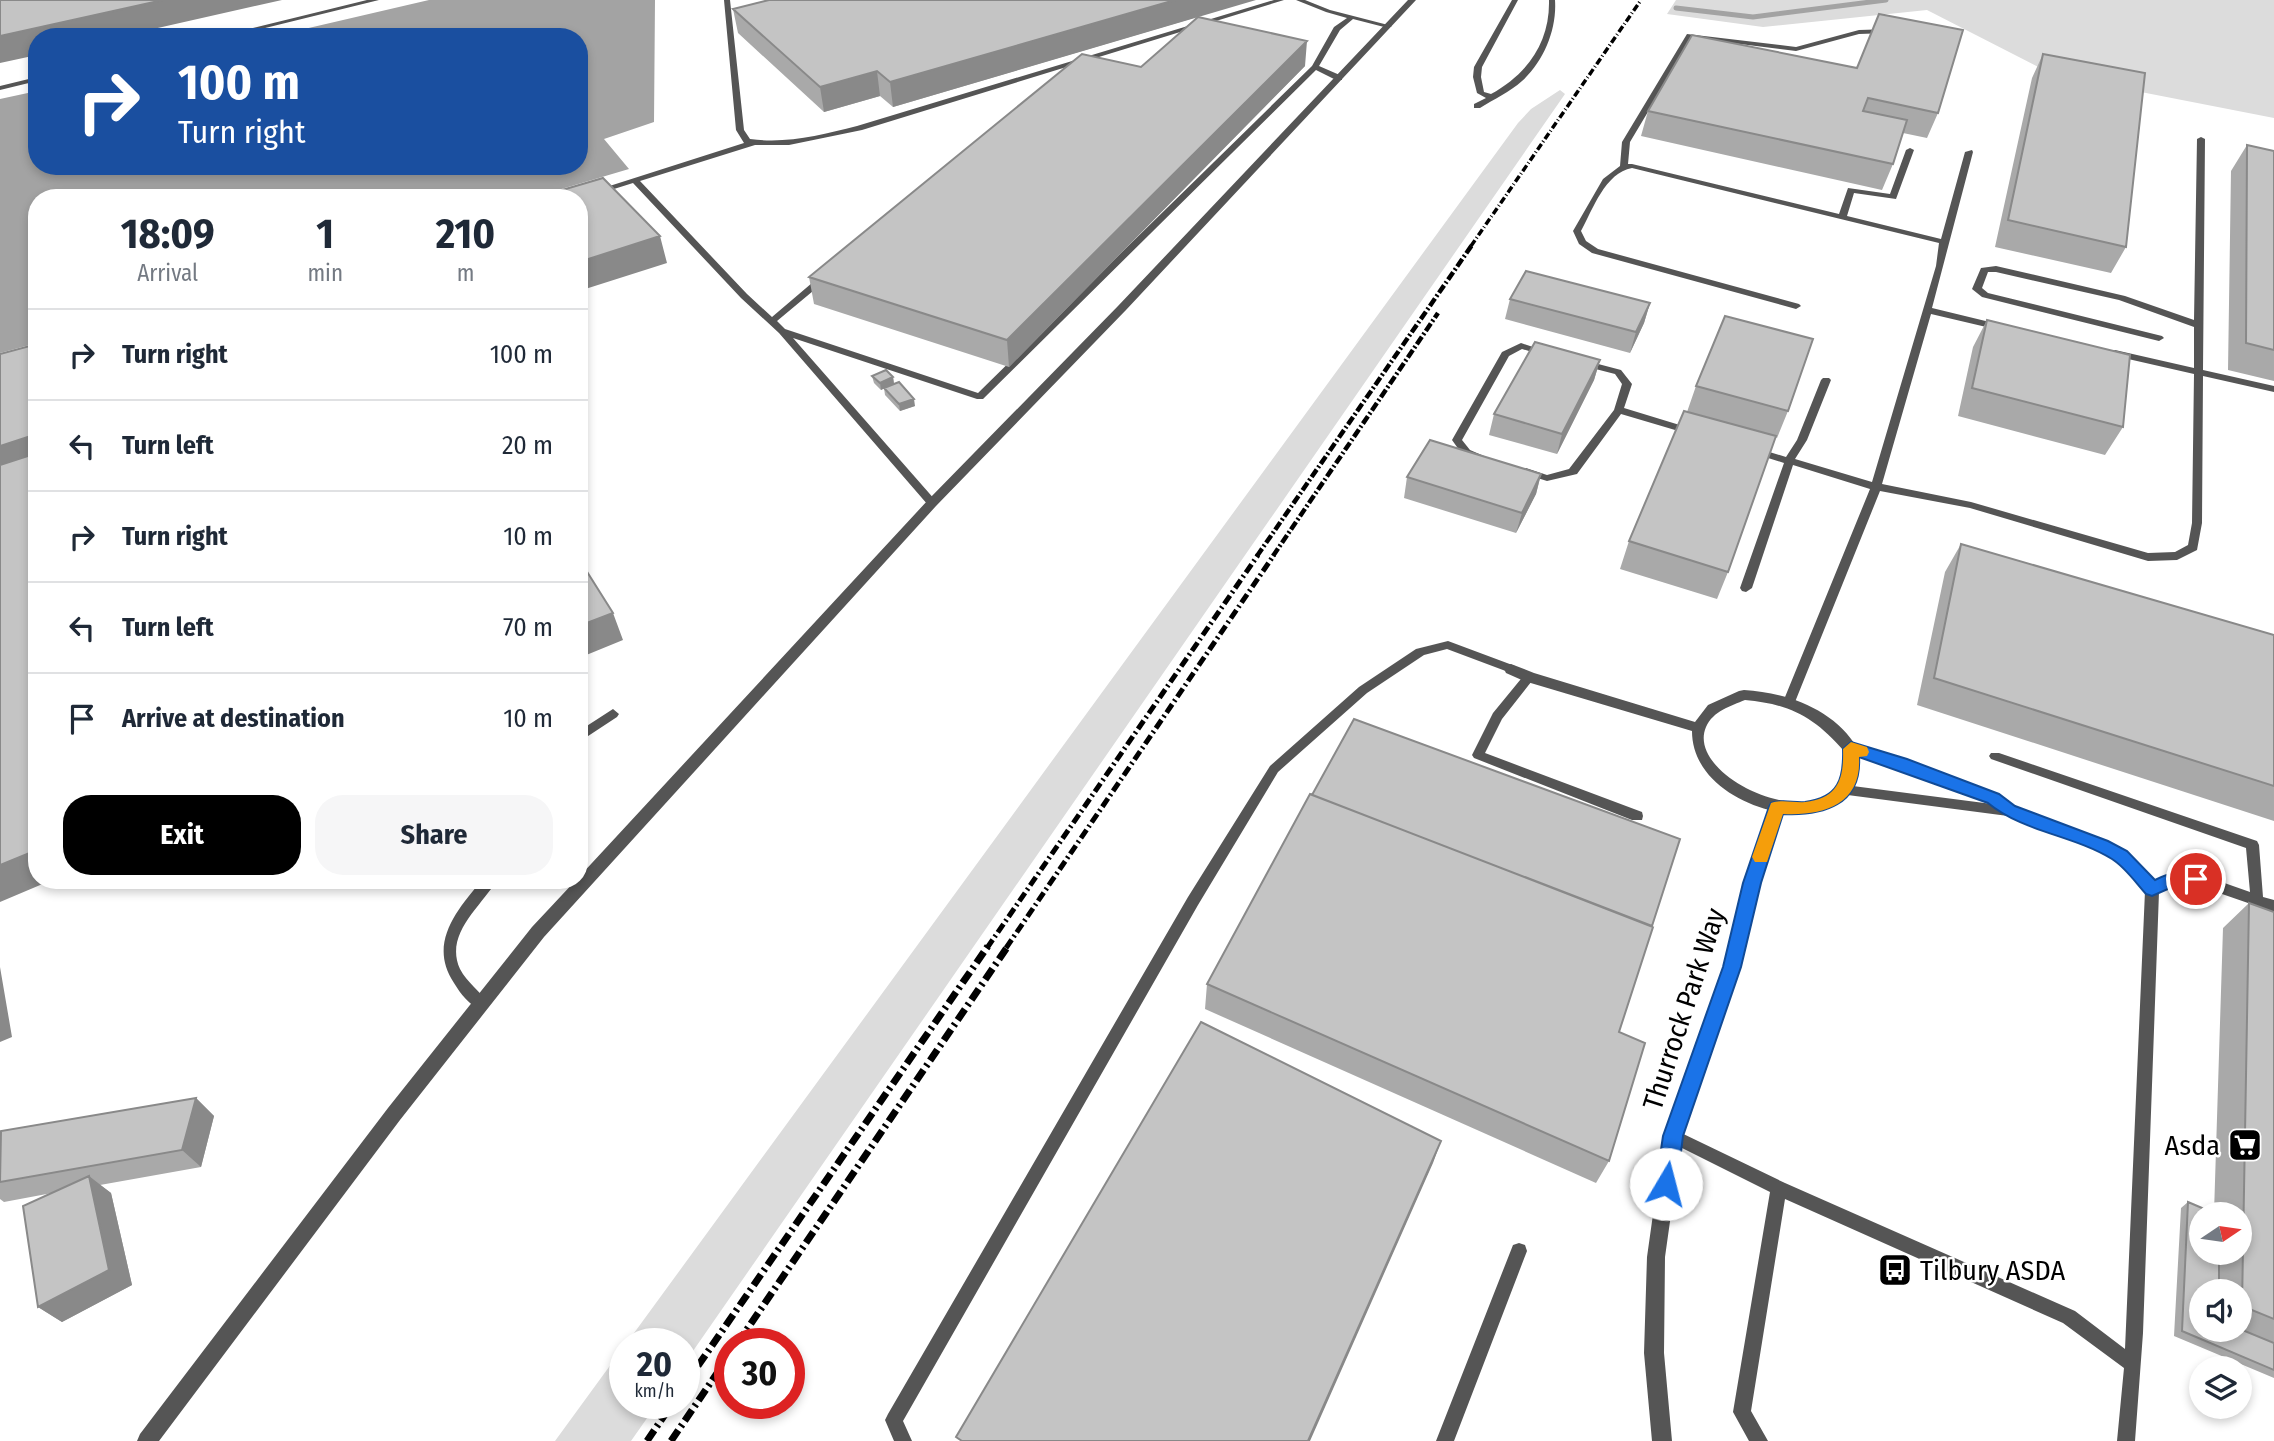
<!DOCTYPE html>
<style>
:root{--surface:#fff;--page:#f6f6f7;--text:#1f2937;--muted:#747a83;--line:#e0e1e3;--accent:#000}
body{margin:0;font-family:"Fira Sans Condensed",sans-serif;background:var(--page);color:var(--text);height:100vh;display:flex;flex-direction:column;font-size:26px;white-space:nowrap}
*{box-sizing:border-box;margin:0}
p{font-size:23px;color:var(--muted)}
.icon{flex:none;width:38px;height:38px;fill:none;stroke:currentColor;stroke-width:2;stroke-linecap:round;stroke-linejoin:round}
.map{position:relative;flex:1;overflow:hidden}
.drawer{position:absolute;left:28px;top:189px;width:560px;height:700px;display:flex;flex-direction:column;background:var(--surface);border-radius:28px;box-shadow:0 4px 10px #0003}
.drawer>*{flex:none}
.top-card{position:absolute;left:28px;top:28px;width:560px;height:147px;border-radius:28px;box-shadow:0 4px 10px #0003;background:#1a4fa0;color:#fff;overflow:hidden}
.needle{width:46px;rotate:77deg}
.controls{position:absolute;left:2189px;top:1202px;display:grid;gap:14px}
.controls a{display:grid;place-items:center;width:63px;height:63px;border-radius:50%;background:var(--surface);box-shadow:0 4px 10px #0003;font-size:35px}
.speed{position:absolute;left:609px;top:1328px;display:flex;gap:14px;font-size:35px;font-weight:700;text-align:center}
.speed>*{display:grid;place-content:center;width:91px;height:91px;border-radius:50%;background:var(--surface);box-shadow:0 4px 10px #0003;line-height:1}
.speed small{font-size:18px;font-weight:400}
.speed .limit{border:10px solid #d22;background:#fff;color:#111}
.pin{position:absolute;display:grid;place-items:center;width:60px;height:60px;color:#fff;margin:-30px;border:4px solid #fff;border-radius:50%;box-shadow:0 2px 7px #0007}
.me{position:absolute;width:77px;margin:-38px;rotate:8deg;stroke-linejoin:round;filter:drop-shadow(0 0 5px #0008)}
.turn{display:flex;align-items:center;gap:24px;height:147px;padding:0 35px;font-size:32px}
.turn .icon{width:91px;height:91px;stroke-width:2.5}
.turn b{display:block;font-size:49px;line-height:60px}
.eta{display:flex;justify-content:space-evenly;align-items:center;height:119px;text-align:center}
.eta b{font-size:42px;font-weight:700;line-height:49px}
.cta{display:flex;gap:14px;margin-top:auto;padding:14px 35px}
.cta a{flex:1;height:80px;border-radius:28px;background:var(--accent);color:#fff;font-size:28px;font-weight:700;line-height:80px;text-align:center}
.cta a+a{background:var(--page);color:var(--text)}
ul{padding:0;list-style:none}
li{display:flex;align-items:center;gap:21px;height:91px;padding:0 35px;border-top:2px solid var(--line)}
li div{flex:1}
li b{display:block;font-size:26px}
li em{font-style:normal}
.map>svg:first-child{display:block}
.green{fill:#dcdcdc}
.water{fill:#a3a3a3}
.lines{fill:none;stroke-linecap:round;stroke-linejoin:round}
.stream{stroke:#a3a3a3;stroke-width:5}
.lane{fill:#555;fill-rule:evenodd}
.street{fill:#555;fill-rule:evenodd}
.rail-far3{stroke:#000;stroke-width:3.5;stroke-dasharray:7 2.5 1 2.5;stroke-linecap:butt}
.rail-far2{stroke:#000;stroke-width:4.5;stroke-dasharray:9 2.5 2 2.5;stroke-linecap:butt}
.rail-far1{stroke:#000;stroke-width:5;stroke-dasharray:10 3.5 2 3.5;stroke-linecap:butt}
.rail{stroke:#000;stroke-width:7;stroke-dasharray:13 4.5 2.5 4.5;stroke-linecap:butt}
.wall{fill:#a9a9a9;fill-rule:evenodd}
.shaded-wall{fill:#898989}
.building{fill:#c4c4c4;stroke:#898989;stroke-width:2}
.route{fill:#1a73e8;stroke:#114b97;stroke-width:2}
.slow{fill:#f59e0b}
.labels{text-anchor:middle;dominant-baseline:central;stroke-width:5;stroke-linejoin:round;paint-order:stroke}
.near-street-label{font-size:28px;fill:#000;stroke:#fff}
.near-poi-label{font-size:28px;fill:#000;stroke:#fff;text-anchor:end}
</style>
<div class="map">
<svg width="2274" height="1441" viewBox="0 0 2274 1441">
<rect width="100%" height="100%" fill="#fff"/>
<path class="green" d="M 1676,0 L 2274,0 L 2274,118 L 2054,75 L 1927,10 L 1763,27 L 1667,14 Z
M 1560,90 L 1565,94 L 684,1364 L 684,1344 L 626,1344 L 1518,123 L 1531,109 Z
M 625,1345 L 625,1404 L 657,1404 L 631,1441 L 555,1441 Z"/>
<path class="water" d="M 429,0 L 655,0 L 654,122 L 604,139 L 629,169 L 531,198 L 37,198 L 37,343 L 0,353 L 0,99 L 37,91 L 37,166 L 579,166 L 579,37 L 270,37 Z"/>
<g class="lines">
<path class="stream" d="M 1676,8 L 1753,17 L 1886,0"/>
<path class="lane" d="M 367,0 L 379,0 L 229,37 L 216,37 Z
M 724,0 L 730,0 L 744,130 L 750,139 C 787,144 821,135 857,126 L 1274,0 L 1284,0 L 862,130 L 789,145 L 755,145 L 640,181 L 747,294 L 772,317 L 819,277 L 825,277 L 825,281 L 777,321 L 785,329 L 978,393 L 1312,66 L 1334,27 L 1347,18 L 1326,12 L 1296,0 L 1305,0 L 1330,10 L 1392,26 L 1388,28 L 1353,19 L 1340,30 L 1319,66 L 1342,76 L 1342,80 L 1336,80 L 1316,70 L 983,399 L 977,399 L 793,338 L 936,501 L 937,503 L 932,506 L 928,505 L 779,333 L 741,298 L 633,183 L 579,200 L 579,198 L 572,198 L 744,143 L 736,130 Z
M 1512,0 L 1518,0 L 1482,67 L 1481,77 L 1484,92 L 1491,94 C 1527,74 1550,43 1549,0 L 1555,0 C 1557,29 1544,61 1522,81 C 1510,92 1494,99 1480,108 L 1474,108 L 1474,104 L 1486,98 L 1477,93 L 1473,77 L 1474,67 Z
M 1891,29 L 1892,31 L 1888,33 L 1859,34 L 1796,51 L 1692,38 L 1630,142 L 1628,164 L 1632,164 L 1839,214 L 1848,188 L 1890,194 L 1906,150 L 1910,148 L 1914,150 L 1896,199 L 1854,193 L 1847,216 L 1941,239 L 1965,152 L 1972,150 L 1973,152 L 1932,308 L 2002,325 L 2004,327 L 1999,330 L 1931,314 L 1882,484 L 1971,502 L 2148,553 L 2175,552 L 2188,545 L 2192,523 L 2194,374 L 2115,356 L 2110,353 L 2115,350 L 2194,368 L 2194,327 L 2119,300 L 1996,272 L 1988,272 L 1982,288 L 1988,293 L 2162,336 L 2164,338 L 2159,341 L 1982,297 L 1972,289 L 1981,268 L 1996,266 L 2125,296 L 2194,320 L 2197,139 L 2201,137 L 2205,139 L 2203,370 L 2274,386 L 2274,392 L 2203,376 L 2202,523 L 2197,550 L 2177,560 L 2148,561 L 1970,508 L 1880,491 L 1795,702 L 1789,707 L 1783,702 L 1870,489 L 1793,465 L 1752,588 L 1746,592 L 1742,591 L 1740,588 L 1784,463 L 1749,452 L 1748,450 L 1753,447 L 1786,457 L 1797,440 L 1821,380 L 1823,378 L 1829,378 L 1831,380 L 1807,440 L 1795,459 L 1872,482 L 1936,266 L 1939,243 L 1632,168 C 1605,173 1593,209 1581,231 L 1586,241 L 1598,249 L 1799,304 L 1801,306 L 1796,309 L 1592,253 L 1579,244 L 1573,231 L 1603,179 L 1620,166 L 1622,142 L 1687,34 L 1796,47 L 1859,30 Z
M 37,77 L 37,81 L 0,90 L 0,86 Z
M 1521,343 L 1551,353 L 1546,356 L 1522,349 L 1509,356 L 1462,440 L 1470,450 L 1484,456 L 1479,459 L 1462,454 L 1452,440 L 1502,352 Z
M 1583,360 L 1621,370 L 1632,384 L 1624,408 L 1696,430 L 1697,432 L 1692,435 L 1621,414 L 1577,474 L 1547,481 L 1522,473 L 1521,471 L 1526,468 L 1547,475 L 1569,469 L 1614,410 L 1622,384 L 1615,374 L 1580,365 L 1580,361 Z
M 1448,641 L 1515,666 L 1517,669 L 1511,673 L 1447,649 L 1424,655 L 1367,693 L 1278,772 L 1198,905 L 903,1421 L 912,1441 L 894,1441 L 885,1420 L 888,1414 L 1188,897 L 1270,766 L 1359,687 L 1416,649 Z
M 1529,673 L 1535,677 L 1502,719 L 1485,753 L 1642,812 L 1643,816 L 1642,820 L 1632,820 L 1474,758 L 1472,755 L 1493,713 L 1525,674 Z
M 613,709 L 619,714 L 617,717 L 579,742 L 579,731 Z
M 1851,744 L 1905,761 L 1999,794 L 2014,807 L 2107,842 L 2126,852 L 2154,882 L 2176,872 L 2196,873 L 2250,892 L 2246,848 L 1991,759 L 1989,756 L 1991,753 L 1999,753 L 2257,841 L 2259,845 L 2263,897 L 2274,900 L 2274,912 L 2196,885 L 2177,884 L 2159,892 L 2143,1333 L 2135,1441 L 2117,1441 L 2124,1368 L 2063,1323 L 1785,1199 L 1751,1411 L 1768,1441 L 1749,1441 L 1733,1412 L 1770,1192 L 1668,1141 L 1665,1136 L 1668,1131 L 1673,1129 L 1785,1183 L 2075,1311 L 2125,1349 L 2145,891 L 2116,860 L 2097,850 L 2008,816 L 1840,794 L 1839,790 L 1840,786 L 1845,785 L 1992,804 L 1898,768 L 1847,752 L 1845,749 L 1847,746 Z
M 482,880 L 497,880 C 481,907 444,934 460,969 C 467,983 481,991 488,1004 L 486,1008 L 481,1010 C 470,1006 460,993 454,983 C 428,944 456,911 482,880 Z
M 1519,1243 L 1525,1245 L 1527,1251 L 1454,1441 L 1436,1441 L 1513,1245 Z"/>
<path class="street" d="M 1408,0 L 1416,0 L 1126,310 L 936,506 L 544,937 L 400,1120 L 159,1441 L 137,1441 L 140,1434 L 388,1108 L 532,927 L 576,880 L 579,880 L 579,877 L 928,500 L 1118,306 Z
M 1511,664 L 1534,673 L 1695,722 L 1708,705 L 1739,691 L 1744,690 C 1788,693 1834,709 1858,749 C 1859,788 1846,810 1805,813 C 1797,813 1790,814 1782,813 L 1760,883 L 1740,967 L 1682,1136 L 1665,1257 L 1664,1353 L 1672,1441 L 1652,1441 L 1644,1353 L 1647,1257 L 1664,1136 L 1724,967 L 1744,883 L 1769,810 C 1731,800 1692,773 1692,731 L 1524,681 L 1506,673 L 1504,669 L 1506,665 ZM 1745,700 C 1790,704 1814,717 1844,751 C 1844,761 1844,773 1840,782 C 1814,834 1685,776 1706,727 C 1713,711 1731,706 1745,700 Z"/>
<path class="rail-far3" d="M 1471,246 L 1641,0"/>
<path class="rail-far2" d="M 1257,556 L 1472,245
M 1273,556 L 1438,313"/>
<path class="rail-far1" d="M 987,948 L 1258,555
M 1006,948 L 1274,555"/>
<path class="rail" d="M 737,1344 L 1008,946
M 684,1386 L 988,946
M 647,1441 L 672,1404
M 671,1441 L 730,1354"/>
</g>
<path class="wall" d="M 733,9 L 1198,17 L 1305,66 L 1009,367 L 814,304 L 809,277 L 1141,67 L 1197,17 L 893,107 L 880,96 L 824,112 L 738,33 Z
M 1692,35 L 1938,113 L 1927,138 L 1903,133 L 1893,164 L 1882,190 L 1641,136 L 1648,111 Z
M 2043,54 L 2126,247 L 2111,273 L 1995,247 L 2032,78 Z
M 2247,145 L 2274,151 L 2274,381 L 2228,370 L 2231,171 Z
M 1510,299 L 1650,303 L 1644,323 L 1630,353 L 1505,319 Z
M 1987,320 L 2123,427 L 2105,455 L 1958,416 L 1973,347 Z
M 1600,360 L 1594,380 L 1557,454 L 1489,435 L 1494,414 Z
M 872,376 L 893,377 L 894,384 L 915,406 L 900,411 L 885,395 L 884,388 L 881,390 L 874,383 Z
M 1696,386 L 1788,411 L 1777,438 L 1775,437 L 1728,572 L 1717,599 L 1620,569 L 1629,541 L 1687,412 Z
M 1541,474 L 1536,494 L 1516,533 L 1404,498 L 1407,477 Z
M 1961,544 L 2274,635 L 2274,821 L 1917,705 L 1945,572 Z
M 2249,903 L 2274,912 L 2274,1378 L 2174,1336 L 2181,1208 L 2188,1202 L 2214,1213 L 2223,928 ZM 2202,1214 L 2240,1214 L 2240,1253 L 2202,1253 ZM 2202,1292 L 2240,1292 L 2240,1330 L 2202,1330 Z
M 1652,926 L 1619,1032 L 1609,1161 L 1596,1183 L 1205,1009 L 1207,984 Z
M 196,1098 L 214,1116 L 201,1167 L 100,1185 L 111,1193 L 132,1285 L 62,1322 L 38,1307 L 52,1193 L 4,1202 L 0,1199 L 0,1133 Z"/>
<path class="shaded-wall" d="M 163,0 L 282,0 L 118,37 L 37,37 L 37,55 L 0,63 L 0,36 Z
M 1175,0 L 1256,0 L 893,107 L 890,82 Z
M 1307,41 L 1305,66 L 1009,367 L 1007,340 Z
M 877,71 L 880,96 L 824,112 L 820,87 Z
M 660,236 L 667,263 L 579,291 L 579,262 Z
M 1650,303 L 1644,323 L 1630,353 L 1636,332 Z
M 1600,360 L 1594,380 L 1557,454 L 1562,434 Z
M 893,377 L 894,384 L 881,390 L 880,383 Z
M 914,399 L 915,406 L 900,411 L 899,404 Z
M 37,434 L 37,468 L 0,480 L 0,446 Z
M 1541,474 L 1536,494 L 1516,533 L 1522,513 Z
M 613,613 L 623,640 L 579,658 L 579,626 Z
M 37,850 L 37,880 L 52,880 L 0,902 L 0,865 Z
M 0,967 L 12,1037 L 0,1042 Z
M 196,1098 L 214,1116 L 201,1167 L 182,1150 Z
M 1441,1141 L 1433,1163 L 1310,1441 L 1308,1441 Z
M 89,1176 L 111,1193 L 132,1285 L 62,1322 L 38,1307 Z"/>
<path class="building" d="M 0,0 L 163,0 L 0,36 Z
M 769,0 L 1175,0 L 890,82 L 877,71 L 820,87 L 733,9 Z
M 1879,14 L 1963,30 L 1938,113 L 1868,98 L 1863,111 L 1907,120 L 1893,164 L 1648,111 L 1692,35 L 1857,68 Z
M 1198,17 L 1307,41 L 1007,340 L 809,277 L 1082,54 L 1141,67 Z
M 2043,54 L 2145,73 L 2126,247 L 2008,220 Z
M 2247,145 L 2274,151 L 2274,350 L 2246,343 Z
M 603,178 L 660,236 L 579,262 L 579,198 L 535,198 Z
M 1526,271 L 1650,303 L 1636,332 L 1510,299 Z
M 1725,316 L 1813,339 L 1788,411 L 1696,386 Z
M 1987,320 L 2130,355 L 2123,427 L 1972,388 Z
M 1535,342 L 1600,360 L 1562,434 L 1494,414 Z
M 37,344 L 37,434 L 0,446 L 0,354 Z
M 886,370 L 893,377 L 880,383 L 872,376 Z
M 899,382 L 914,399 L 899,404 L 884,388 Z
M 1684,411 L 1776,436 L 1728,572 L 1629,541 Z
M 1430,440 L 1541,474 L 1522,513 L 1407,477 Z
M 37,453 L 37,850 L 0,865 L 0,465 Z
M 1961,544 L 2274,635 L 2274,786 L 1934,678 Z
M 579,559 L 613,613 L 579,626 Z
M 1354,719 L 1680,839 L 1652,926 L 1312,795 Z
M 1310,794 L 1653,927 L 1619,1032 L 1645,1043 L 1609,1161 L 1207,984 Z
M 2249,903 L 2274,912 L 2274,1319 L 2242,1306 Z
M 1201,1022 L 1441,1141 L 1308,1441 L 962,1441 L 956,1437 Z
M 196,1098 L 182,1150 L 0,1182 L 1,1131 Z
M 89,1176 L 109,1270 L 38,1307 L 23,1206 Z
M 2188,1202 L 2216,1214 L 2202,1214 L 2202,1253 L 2219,1253 L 2219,1292 L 2202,1292 L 2202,1330 L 2240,1330 L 2240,1329 L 2274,1343 L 2274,1370 L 2182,1331 Z"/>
<path class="route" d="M 1851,742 L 1907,759 L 1999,794 L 2015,806 L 2108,841 L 2127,851 L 2155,880 C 2171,872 2185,868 2202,874 L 2205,879 L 2202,884 L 2177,885 L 2152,896 L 2146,894 C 2136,883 2125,867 2112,859 C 2073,835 2023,832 1988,803 L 1859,757 C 1862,805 1823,816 1783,814 L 1761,883 L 1741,967 L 1683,1136 L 1677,1184 L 1674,1191 L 1666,1194 L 1659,1191 L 1656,1184 L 1663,1136 L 1723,967 L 1743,883 L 1769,807 L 1771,803 C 1782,799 1794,803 1805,802 C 1839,798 1844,778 1843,749 Z"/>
<path class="slow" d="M 1851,742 L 1867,747 L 1869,752 L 1867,756 L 1859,757 C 1862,805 1823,816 1783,814 L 1767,862 L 1755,862 L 1752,857 L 1771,803 C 1782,799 1794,803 1805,802 C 1839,798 1844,778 1843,749 Z"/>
<defs>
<symbol id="supermarket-square" viewBox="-11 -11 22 22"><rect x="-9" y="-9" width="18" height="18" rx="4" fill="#000" stroke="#fff"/><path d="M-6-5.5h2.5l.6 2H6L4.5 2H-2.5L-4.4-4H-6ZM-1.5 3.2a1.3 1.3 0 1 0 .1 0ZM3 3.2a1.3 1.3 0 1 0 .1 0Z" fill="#fff"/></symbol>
<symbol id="bus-square" viewBox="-11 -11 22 22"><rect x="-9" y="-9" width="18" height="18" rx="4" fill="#000" stroke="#fff"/><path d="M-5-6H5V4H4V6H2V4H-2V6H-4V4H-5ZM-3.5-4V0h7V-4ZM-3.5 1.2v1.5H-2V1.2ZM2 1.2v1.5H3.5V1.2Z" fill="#fff"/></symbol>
</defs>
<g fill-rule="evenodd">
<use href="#supermarket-square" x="2226" y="1126" width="38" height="38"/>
<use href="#bus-square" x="1876" y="1251" width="38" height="38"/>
</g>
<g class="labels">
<g class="near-street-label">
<text transform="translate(1684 1009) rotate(-72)">Thurrock Park Way</text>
</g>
<g class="near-poi-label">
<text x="2220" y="1145">Asda</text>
<text x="1920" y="1270" text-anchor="start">Tilbury ASDA</text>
</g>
</g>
</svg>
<div class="controls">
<a><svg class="needle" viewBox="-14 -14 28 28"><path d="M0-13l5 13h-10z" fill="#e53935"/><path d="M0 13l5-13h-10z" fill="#747a83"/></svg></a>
<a><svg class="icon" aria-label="sound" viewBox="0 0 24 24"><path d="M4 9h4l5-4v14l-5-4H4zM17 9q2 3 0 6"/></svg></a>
<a><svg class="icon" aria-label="layers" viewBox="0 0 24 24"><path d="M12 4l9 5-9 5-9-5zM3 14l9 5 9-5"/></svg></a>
</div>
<div class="speed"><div>20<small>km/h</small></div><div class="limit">30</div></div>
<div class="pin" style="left:2196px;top:879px;background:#d93025"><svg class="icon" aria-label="arrive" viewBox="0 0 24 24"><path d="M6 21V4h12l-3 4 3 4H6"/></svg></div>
<svg class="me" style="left:1666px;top:1184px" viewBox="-20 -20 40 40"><circle r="19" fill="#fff"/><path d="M0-13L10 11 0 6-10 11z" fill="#1a73e8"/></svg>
<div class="top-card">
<div class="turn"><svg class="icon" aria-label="right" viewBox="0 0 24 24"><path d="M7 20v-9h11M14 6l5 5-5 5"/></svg><div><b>100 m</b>Turn right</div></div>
</div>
<section class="drawer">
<div class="eta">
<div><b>18:09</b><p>Arrival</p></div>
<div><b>1</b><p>min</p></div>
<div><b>210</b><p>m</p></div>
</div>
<ul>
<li><svg class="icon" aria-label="right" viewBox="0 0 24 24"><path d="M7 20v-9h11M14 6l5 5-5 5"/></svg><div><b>Turn right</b></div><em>100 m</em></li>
<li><svg class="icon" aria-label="left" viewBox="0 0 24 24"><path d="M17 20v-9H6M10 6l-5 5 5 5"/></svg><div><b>Turn left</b></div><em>20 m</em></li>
<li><svg class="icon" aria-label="right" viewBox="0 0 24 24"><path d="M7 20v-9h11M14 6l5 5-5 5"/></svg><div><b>Turn right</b></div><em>10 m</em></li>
<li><svg class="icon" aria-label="left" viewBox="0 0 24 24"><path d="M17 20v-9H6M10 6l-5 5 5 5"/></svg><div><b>Turn left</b></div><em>70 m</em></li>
<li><svg class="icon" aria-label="arrive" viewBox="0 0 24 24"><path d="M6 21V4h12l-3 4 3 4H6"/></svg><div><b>Arrive at destination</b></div><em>10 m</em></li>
</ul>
<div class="cta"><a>Exit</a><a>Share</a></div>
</section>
</div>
